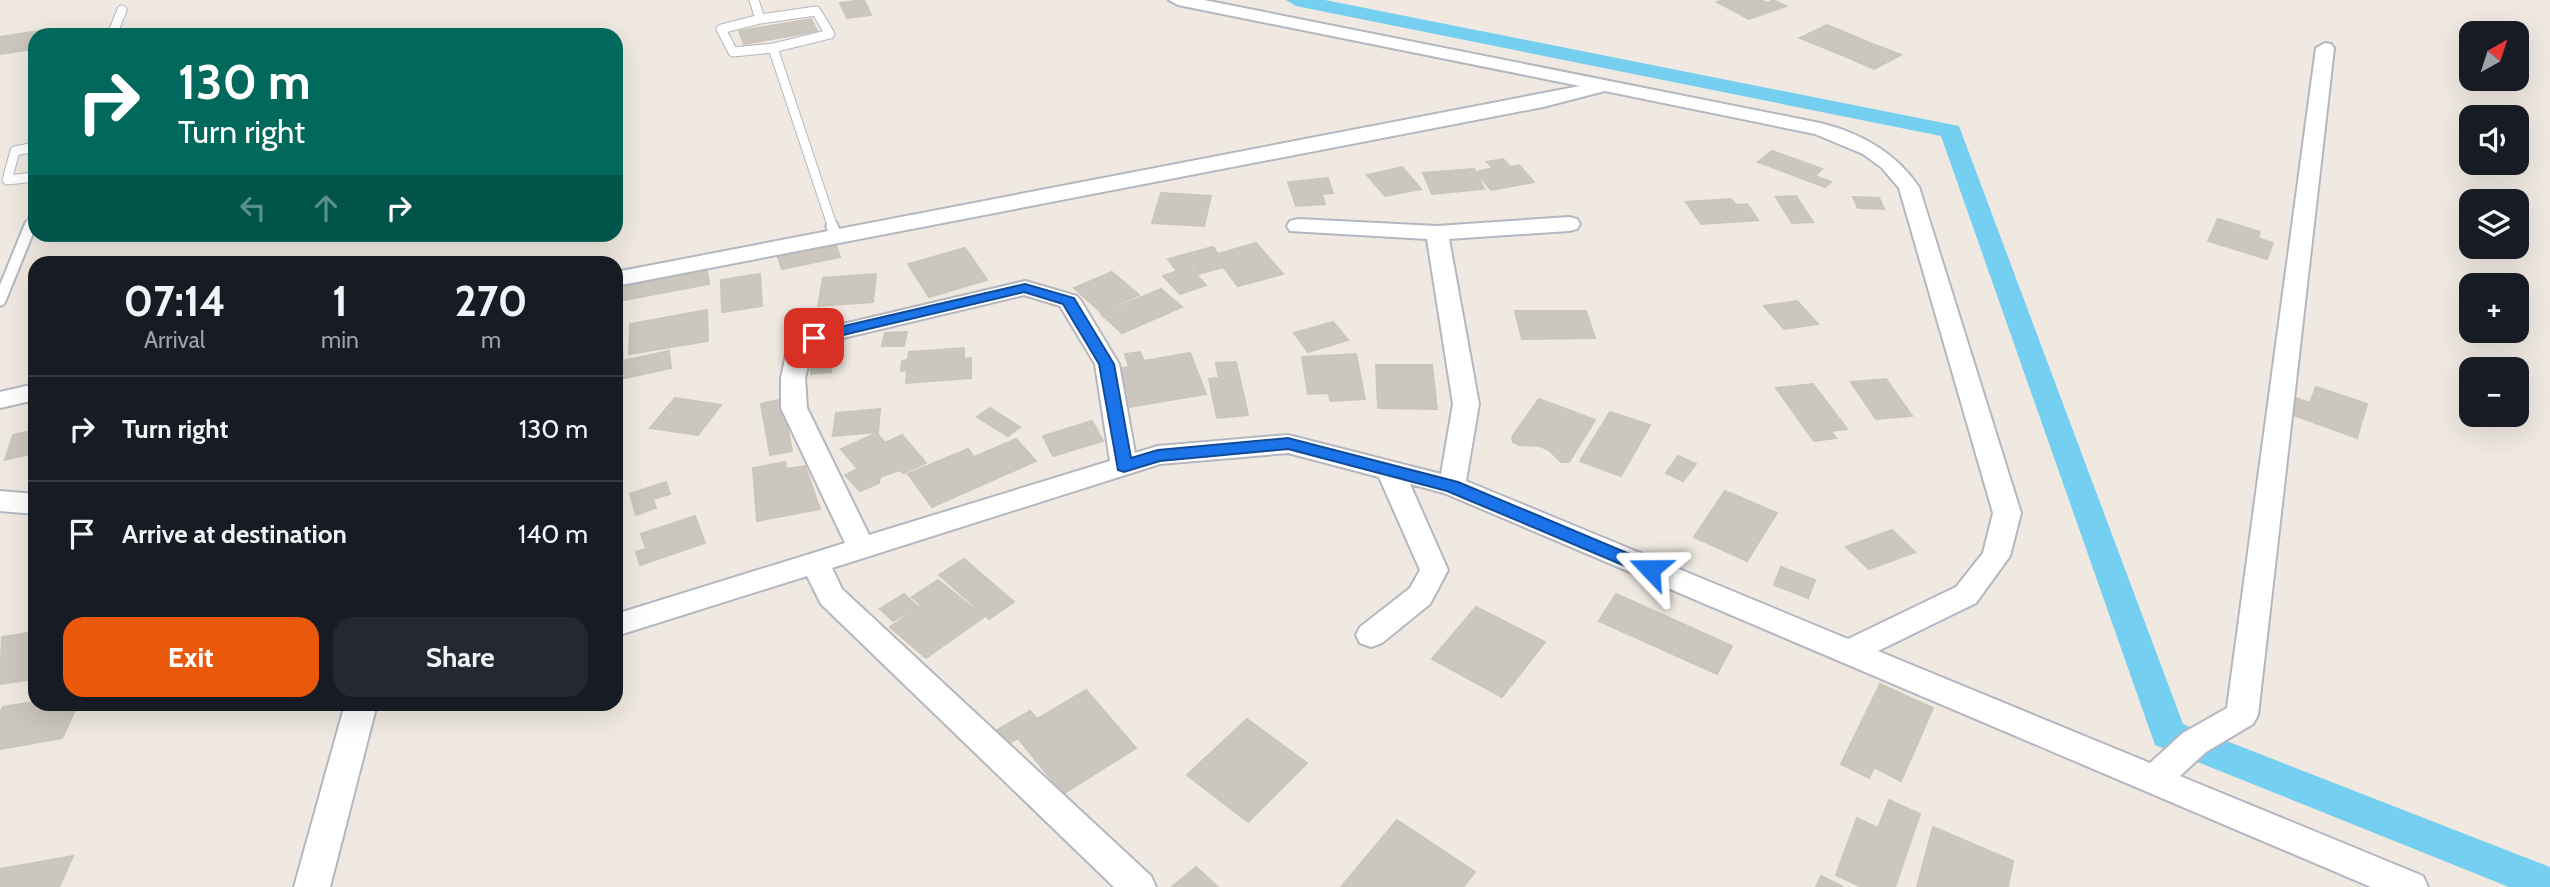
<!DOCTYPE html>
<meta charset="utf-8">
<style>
:root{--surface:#171b24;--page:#242831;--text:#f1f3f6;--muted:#9ea1a6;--line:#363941;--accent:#ea580c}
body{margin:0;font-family:Cabin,sans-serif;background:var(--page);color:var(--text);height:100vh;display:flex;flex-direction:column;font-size:26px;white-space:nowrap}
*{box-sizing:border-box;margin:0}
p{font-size:23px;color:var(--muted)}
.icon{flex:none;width:38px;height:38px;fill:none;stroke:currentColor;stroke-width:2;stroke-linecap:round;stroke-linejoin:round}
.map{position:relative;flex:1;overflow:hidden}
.panel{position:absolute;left:28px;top:256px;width:595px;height:455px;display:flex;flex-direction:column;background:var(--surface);border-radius:21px;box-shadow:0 7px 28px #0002}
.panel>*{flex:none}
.top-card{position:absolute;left:28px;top:28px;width:595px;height:214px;border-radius:21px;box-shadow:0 7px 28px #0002;background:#00695c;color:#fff;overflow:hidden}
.needle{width:46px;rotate:39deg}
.fabs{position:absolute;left:2459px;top:21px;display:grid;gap:14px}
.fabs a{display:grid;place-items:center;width:70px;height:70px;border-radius:14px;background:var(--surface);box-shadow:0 7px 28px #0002;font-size:35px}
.pin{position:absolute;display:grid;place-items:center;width:60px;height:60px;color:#fff;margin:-30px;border-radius:14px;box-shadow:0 4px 10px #0006}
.me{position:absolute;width:77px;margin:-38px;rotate:293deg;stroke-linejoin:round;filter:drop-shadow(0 0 5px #0008)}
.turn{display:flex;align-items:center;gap:24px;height:147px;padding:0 35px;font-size:32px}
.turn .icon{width:91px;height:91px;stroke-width:2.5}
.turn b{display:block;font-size:49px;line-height:60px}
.lanes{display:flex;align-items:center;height:66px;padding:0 35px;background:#0003;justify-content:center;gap:35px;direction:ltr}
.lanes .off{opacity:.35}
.eta{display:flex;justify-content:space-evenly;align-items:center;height:119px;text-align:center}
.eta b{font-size:42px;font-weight:700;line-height:49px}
.cta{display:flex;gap:14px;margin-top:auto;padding:14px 35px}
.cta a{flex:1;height:80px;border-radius:21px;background:var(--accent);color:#fff;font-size:28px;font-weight:700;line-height:80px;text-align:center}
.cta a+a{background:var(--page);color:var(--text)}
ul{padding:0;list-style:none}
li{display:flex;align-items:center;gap:21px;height:105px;padding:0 35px;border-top:2px solid var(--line)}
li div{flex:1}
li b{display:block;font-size:26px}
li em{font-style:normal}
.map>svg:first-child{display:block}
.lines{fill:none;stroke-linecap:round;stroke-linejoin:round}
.canal{fill:#75cff0;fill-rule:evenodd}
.building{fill:#cbc7bf;stroke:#cbc5ba;stroke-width:2}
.lane-far1-casing{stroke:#b4b7c1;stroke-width:11}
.lane-casing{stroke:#b4b7c1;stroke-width:15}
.street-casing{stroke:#b4b7c1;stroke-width:4}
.lane-far1{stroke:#fff;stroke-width:9}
.lane{stroke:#fff;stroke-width:11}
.street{fill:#fff;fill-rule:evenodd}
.route{fill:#1a73e8;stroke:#114b97;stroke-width:2}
</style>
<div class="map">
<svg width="2550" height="887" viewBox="0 0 2550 887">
<rect width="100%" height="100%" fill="#efe9e1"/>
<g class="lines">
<path class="canal" d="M 1286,0 L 1325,0 L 1959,126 L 2183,724 L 2550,867 L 2550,887 L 2509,887 L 2155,745 L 1941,136 L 1296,6 Z"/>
</g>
<path class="building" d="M 864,0 L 871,15 L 847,18 L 840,3 Z
M 1724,0 L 1761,0 L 1767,3 L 1773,0 L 1786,6 L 1749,19 L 1717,2 Z
M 811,19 L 817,31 L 744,44 L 739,31 Z
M 1827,25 L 1875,45 L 1849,58 L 1800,38 Z
M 39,31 L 32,49 L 0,54 L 0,37 Z
M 1875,45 L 1901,55 L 1874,69 L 1849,58 Z
M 1772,151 L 1822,169 L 1815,176 L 1831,182 L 1825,187 L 1758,162 Z
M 1503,159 L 1510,167 L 1519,165 L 1534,182 L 1491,190 L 1476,172 L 1493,168 L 1487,162 Z
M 1402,167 L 1421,189 L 1385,196 L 1367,175 Z
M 1474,169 L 1484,189 L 1432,194 L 1423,173 Z
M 1328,178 L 1333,193 L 1322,194 L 1325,204 L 1296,206 L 1288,182 Z
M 1161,193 L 1211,196 L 1204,226 L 1152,223 Z
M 1796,196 L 1813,222 L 1792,223 L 1776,197 Z
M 1853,197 L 1879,198 L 1884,209 L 1858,208 Z
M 1731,199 L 1736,205 L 1747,204 L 1758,220 L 1701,224 L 1686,202 Z
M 2218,219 L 2260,232 L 2258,238 L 2273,243 L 2267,259 L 2208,241 Z
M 1256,243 L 1283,274 L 1238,286 L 1223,267 L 1198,274 L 1192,266 L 1176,270 L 1168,259 L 1213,247 L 1218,254 Z
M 836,245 L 840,257 L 782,269 L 778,257 Z
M 965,248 L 987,280 L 929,297 L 908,264 Z
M 1189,267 L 1206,285 L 1180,294 L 1163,276 Z
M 707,271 L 709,284 L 619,301 L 618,288 Z
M 1112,272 L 1139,295 L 1101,312 L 1074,288 Z
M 760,274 L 762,306 L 722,312 L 721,280 Z
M 876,274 L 873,302 L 818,306 L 823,278 Z
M 1161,289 L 1182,307 L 1122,333 L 1101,314 Z
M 1797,301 L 1818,324 L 1784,329 L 1764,306 Z
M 707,310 L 708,341 L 629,354 L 630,324 Z
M 1515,311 L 1586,311 L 1595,338 L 1522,339 Z
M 1333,322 L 1348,340 L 1308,352 L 1294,333 Z
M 907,332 L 904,346 L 882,346 L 885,333 Z
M 622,344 L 623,361 L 669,351 L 671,368 L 616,380 L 616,346 Z
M 964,348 L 964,359 L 971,358 L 971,378 L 906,383 L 907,370 L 901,371 L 902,361 L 908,360 L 909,352 Z
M 1140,352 L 1144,361 L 1190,353 L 1206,394 L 1128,407 L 1117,369 L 1129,367 L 1125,354 Z
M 1356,354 L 1365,399 L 1330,401 L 1329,393 L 1308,394 L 1302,357 Z
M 832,357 L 831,372 L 811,374 L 812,359 Z
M 1236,362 L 1248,415 L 1217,418 L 1209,379 L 1219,378 L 1216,363 Z
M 1376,365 L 1432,365 L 1437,409 L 1378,408 Z
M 1886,379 L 1912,416 L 1876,419 L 1851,382 Z
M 1813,384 L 1847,429 L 1831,431 L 1836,438 L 1814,441 L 1776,388 Z
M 2316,387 L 2367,404 L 2357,438 L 2290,414 L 2296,398 L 2310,403 Z
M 675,398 L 721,405 L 698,435 L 650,428 Z
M 782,399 L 792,451 L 770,455 L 761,404 Z
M 1539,399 L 1595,420 L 1569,462 L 1561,462 L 1549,450 L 1540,446 L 1519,445 L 1513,442 L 1512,437 Z
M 990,408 L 1020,427 L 1008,436 L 977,417 Z
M 880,409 L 878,432 L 833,436 L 836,413 Z
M 1610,412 L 1650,425 L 1621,476 L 1580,461 Z
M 1092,421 L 1103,441 L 1053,456 L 1043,436 Z
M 35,430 L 35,453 L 5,460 L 13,435 Z
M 877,433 L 885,443 L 902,435 L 926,463 L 904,473 L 899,470 L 880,477 L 879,483 L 860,491 L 845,475 L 858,469 L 841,449 Z
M 1016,439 L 1036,461 L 932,507 L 908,474 L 968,449 L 974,457 Z
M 1678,456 L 1696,464 L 1683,481 L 1666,473 Z
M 785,462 L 786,469 L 805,466 L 820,509 L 757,521 L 753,468 Z
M 666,482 L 670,494 L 653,499 L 656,508 L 636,515 L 630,494 Z
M 1725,491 L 1777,513 L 1747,561 L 1694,537 Z
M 695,516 L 705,543 L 640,565 L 636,552 L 646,549 L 641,534 Z
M 1892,530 L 1915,552 L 1869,569 L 1846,547 Z
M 964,559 L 1014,602 L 989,619 L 939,575 Z
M 1781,567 L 1815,580 L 1808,598 L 1774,585 Z
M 938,580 L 984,617 L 926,658 L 890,627 L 921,605 L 912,597 Z
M 904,594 L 917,606 L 893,621 L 880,609 Z
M 1616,594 L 1732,646 L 1717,674 L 1599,621 Z
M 1476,607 L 1545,642 L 1502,697 L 1432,659 Z
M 35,632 L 35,679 L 0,684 L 2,637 Z
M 1880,684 L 1933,708 L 1901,781 L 1874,767 L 1869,778 L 1841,764 Z
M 1086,690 L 1136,748 L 1063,794 L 1018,738 L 1000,748 L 990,734 L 1030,711 L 1037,719 Z
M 35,702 L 78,704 L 62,738 L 0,749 L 0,713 L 3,707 Z
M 1247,719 L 1307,763 L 1248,822 L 1187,775 Z
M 1889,800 L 1920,814 L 1895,887 L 1862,887 L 1836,875 L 1857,818 L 1878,828 Z
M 1397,820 L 1475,872 L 1463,887 L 1341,887 Z
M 1933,827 L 2013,861 L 2008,887 L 1917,887 Z
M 73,856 L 59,887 L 0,887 L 0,869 Z
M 1196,867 L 1218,887 L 1172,887 Z
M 1821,876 L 1843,887 L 1816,887 Z"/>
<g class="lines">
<defs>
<path id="lane-far1" d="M 754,0 L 760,19 L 816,11 L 830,34 L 773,48 L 833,228
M 760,19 L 721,29 L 733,52 L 773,48
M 112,35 L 122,10
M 35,147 L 15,151 L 7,180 L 35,177
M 29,228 L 35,213"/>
<path id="lane" d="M 832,226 L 836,237
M 0,300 L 30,226"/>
<path id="street" d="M 1169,0 L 1204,0 L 1820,123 C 1861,133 1895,152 1919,187 L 2021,513 L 2010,556 L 1976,603 L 1878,651 L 2150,763 L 2183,733 L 2227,708 L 2316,48 L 2325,43 L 2331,44 L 2334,48 L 2258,715 L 2253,724 L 2206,752 L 2180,776 L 2423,876 L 2428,887 L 2371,887 L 1444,493 L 1410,484 L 1448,570 L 1430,604 L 1382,643 L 1371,647 L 1360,643 L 1356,635 L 1360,627 L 1410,588 L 1420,570 L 1379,477 L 1288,453 L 1160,464 L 832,568 L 842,589 L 1151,876 L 1156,887 L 1114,887 L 821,604 L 807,576 L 616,636 L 616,614 L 845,543 L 781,408 L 781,378 L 787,350 L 805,333 L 1025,281 L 1077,296 L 1081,301 L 1119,364 L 1135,453 L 1158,446 L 1288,435 L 1441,474 L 1453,404 L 1427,239 L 1290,231 L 1287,226 L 1290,221 L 1298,219 L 1437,226 L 1569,217 L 1577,219 L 1580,224 L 1577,229 L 1569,231 L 1449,239 L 1479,404 L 1466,481 L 1848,639 L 1956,587 L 1983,553 L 1993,513 L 1899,188 L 1882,168 L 1863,154 L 1815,134 L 1605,91 L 1543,107 L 616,286 L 616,272 L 1580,86 L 1178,5 ZM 1024,295 L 1060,306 L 1095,364 L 1110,461 L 869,535 L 807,408 L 805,378 L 811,353 L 822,343 Z
M 35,384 L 35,400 L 0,408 L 0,392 Z
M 0,491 L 35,494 L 35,514 L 0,511 Z
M 345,704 L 377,704 L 330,887 L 294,887 Z"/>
</defs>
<use href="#lane-far1" class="lane-far1-casing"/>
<use href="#lane" class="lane-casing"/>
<use href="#street" class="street-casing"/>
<use href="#lane-far1" class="lane-far1"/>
<use href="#lane" class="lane"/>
<use href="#street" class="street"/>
</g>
<path class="route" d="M 1025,284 L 1074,298 L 1114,364 L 1131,458 L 1158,450 L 1288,438 L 1458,482 L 1656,565 L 1659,569 L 1656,574 L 1644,574 L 1447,491 L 1288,449 L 1160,461 L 1124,472 L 1118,470 L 1099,364 L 1063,304 L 1024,292 L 814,342 L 806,338 L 814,333 Z"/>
</svg>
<div class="fabs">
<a><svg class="needle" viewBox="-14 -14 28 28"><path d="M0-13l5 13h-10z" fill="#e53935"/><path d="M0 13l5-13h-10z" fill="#9ea1a6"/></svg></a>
<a><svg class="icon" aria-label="sound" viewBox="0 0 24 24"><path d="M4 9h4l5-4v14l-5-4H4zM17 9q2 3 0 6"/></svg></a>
<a><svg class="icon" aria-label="layers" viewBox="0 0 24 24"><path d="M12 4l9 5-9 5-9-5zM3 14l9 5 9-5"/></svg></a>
<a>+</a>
<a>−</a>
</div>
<div class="pin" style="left:814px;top:338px;background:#d93025"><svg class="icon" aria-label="arrive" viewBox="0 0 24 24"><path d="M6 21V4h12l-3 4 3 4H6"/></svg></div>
<svg class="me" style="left:1650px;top:569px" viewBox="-20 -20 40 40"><path d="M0-17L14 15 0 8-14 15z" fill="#1a73e8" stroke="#fff" stroke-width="4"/></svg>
<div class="top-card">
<div class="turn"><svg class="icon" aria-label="right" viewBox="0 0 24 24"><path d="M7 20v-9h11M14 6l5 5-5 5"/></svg><div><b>130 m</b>Turn right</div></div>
<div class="lanes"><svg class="icon off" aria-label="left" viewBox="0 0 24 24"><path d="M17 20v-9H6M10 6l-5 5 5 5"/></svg><svg class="icon off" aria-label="ahead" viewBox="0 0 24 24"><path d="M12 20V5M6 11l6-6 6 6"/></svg><svg class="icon" aria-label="right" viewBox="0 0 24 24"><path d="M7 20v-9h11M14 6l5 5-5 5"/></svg></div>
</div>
<section class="panel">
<div class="eta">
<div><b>07:14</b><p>Arrival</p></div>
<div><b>1</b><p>min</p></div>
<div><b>270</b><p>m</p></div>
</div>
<ul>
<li><svg class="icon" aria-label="right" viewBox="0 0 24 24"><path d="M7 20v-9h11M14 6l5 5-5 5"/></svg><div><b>Turn right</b></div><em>130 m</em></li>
<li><svg class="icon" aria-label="arrive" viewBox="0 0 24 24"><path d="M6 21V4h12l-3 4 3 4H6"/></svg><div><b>Arrive at destination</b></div><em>140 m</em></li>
</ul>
<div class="cta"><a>Exit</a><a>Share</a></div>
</section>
</div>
